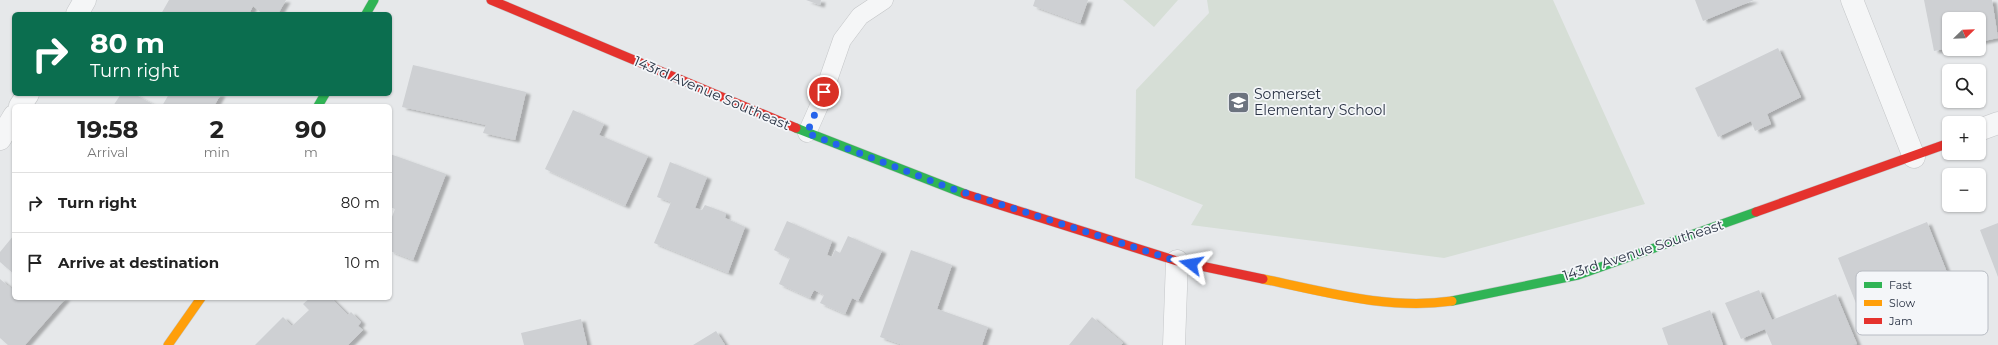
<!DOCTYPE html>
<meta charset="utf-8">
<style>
:root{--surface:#fff;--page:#f6f6f6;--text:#222;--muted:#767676;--line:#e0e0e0}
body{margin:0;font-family:Montserrat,sans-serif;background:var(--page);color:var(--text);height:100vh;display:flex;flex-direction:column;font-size:15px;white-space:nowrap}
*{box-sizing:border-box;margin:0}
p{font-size:13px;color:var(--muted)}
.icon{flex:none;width:22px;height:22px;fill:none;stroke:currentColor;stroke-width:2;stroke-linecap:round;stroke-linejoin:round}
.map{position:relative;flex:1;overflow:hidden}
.sheet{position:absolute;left:12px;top:104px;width:380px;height:196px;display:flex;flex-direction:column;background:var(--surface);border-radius:6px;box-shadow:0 1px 3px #0004}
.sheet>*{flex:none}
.guide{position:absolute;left:12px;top:12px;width:380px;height:84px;border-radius:6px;box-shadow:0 1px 3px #0004;background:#0b6e4f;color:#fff;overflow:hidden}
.needle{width:26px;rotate:67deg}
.fabs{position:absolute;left:1942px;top:12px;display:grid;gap:8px}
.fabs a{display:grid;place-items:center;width:44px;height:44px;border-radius:6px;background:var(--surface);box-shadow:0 1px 3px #0004;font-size:20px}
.pin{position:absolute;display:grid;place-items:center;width:34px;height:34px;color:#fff;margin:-17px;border:2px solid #fff;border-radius:50%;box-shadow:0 1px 4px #0007}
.me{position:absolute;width:44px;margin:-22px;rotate:284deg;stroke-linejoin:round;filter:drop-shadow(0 0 3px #0008)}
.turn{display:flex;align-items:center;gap:14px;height:84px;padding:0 12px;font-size:18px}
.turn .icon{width:52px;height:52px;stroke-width:2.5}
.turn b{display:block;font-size:28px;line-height:34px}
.eta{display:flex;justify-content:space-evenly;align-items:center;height:68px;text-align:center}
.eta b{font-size:24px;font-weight:700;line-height:28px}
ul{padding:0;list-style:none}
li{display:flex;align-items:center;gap:12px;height:60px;padding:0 12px;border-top:1px solid var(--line)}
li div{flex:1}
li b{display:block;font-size:15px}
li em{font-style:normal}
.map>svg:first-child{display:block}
.green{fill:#d6ded6}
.building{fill:#ced0d3;filter:url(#shadow)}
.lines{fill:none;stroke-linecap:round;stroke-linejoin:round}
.lane-casing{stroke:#c4c6c8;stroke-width:19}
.street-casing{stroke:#c4c6c8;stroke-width:23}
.fast-casing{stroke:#c4c6c8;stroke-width:10}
.slow-casing{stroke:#c4c6c8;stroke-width:10}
.jam-casing{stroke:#c4c6c8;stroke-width:10}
.lane{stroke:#f5f6f7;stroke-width:18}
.street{stroke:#f5f6f7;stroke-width:22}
.fast{stroke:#30b455;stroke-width:9}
.slow{stroke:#ff9f0a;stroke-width:9}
.jam{stroke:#e5322d;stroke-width:9}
.route{stroke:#2563eb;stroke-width:7;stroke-dasharray:0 12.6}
.labels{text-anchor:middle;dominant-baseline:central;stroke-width:3.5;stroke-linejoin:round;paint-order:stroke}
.street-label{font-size:14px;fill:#2b3445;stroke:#f4f6f9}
.poi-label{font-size:14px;fill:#2b3445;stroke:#f4f6f9;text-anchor:start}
.key{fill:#f4f6f9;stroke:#b8bcc3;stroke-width:1}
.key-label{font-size:11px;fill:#2b3445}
</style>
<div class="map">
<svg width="1998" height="345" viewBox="0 0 1998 345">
<defs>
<filter id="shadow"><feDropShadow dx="4.5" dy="2.5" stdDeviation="1" flood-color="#0004"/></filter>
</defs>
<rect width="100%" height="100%" fill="#e6e8ea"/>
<path class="green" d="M 1123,0 L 1178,0 L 1154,27 Z
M 1207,0 L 1553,0 L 1645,204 L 1444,258 L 1191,225 L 1203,205 L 1135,178 L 1136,90 L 1209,13 Z"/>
<path class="building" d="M 169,0 L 286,0 L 278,14 L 263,14 L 253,6 L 249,14 L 161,14 Z
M 806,0 L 821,0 L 820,5 Z
M 1035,0 L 1088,0 L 1080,23 L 1033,6 Z
M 1695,0 L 1754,0 L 1703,21 Z
M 1924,0 L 1992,0 L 1998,38 L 1979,42 L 1979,19 L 1949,19 L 1949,48 L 1934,51 Z
M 1778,48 L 1801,97 L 1767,114 L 1771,124 L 1755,131 L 1751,121 L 1718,137 L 1695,88 Z
M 413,65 L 526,92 L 515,140 L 483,133 L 486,125 L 402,107 Z
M 121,94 L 134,94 L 156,106 L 113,106 Z
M 169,94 L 221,94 L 214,106 L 162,106 Z
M 573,110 L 604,124 L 599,135 L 648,156 L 625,206 L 545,169 Z
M 390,154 L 446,174 L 413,260 L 390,251 L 390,222 L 395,209 L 390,207 Z
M 670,162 L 707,177 L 695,208 L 702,210 L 705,205 L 726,213 L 725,218 L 745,227 L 728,273 L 654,243 L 671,202 L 657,197 Z
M 787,221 L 832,241 L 827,255 L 832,257 L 835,250 L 840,253 L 848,236 L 882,251 L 858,301 L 852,298 L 845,314 L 820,303 L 824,295 L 814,290 L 810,298 L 779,284 L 790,258 L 774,250 Z
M 1927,222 L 1950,280 L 1887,305 L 1885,301 L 1859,311 L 1838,258 Z
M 1998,223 L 1998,277 L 1980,230 Z
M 14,235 L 14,274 L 0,262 L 0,252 Z
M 911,250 L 952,265 L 937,309 L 988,327 L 982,345 L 903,345 L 880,337 Z
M 0,279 L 13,290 L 14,288 L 14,298 L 66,298 L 25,345 L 8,345 L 0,338 Z
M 1759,290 L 1772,320 L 1836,294 L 1857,344 L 1853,345 L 1772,345 L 1765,329 L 1741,339 L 1725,303 Z
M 310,298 L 331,298 L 348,315 L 351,312 L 361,322 L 358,326 L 363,330 L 348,345 L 255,345 L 283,317 L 292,326 L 309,310 L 303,304 Z
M 1710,310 L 1723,345 L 1668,345 L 1662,328 Z
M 1092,317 L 1123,343 L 1121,345 L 1069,345 Z
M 581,319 L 587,345 L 524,345 L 521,333 Z
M 716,331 L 725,345 L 693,345 Z"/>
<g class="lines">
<defs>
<path id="lane" d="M 807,133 L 819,106 L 842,40 L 860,16 L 884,0"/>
<path id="street" d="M 1852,0 L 1914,157
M 77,14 L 85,0
M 20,106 L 28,94
M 1979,130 L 1998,123
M 0,139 L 14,116
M 1174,345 L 1177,261"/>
<path id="fast" d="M 366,14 L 374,0
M 318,106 L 325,94
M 796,128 L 965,194
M 1452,301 L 1578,275 L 1756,212"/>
<path id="slow" d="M 1263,279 C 1326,292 1388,310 1452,301
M 168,345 L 201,298"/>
<path id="jam" d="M 491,0 L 796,128
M 965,194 L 1177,261 L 1263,279
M 1756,212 L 1949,143"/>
</defs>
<use href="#lane" class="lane-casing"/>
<use href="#street" class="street-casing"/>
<use href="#fast" class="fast-casing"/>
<use href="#slow" class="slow-casing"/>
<use href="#jam" class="jam-casing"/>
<use href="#lane" class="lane"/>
<use href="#street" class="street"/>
<use href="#fast" class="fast"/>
<use href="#slow" class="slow"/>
<use href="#jam" class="jam"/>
</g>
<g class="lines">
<path class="route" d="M 824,92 L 807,133 L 950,188 L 1177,261 L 1191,264"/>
</g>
<defs>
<symbol id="school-square" viewBox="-11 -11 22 22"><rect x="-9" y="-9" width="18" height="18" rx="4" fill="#6c737f" stroke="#f4f6f9"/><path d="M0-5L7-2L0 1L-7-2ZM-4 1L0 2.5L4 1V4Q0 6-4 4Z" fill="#fff"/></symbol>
</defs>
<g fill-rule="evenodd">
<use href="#school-square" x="1226" y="90" width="25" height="25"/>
</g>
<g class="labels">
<g class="street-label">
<text transform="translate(712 93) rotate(23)">143rd Avenue Southeast</text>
<text transform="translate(1643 250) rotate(-18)">143rd Avenue Southeast</text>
</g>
<g class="poi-label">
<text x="1254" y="94">Somerset<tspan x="1254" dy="16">Elementary School</tspan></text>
</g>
</g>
<rect x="1856" y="271" width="132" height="64" rx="6" class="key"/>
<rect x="1864" y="282" width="18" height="6" fill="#30b455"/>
<rect x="1864" y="300" width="18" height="6" fill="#ff9f0a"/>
<rect x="1864" y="318" width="18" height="6" fill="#e5322d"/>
<g class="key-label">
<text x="1889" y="289">Fast</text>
<text x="1889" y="307">Slow</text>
<text x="1889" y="325">Jam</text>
</g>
</svg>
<div class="fabs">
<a><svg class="needle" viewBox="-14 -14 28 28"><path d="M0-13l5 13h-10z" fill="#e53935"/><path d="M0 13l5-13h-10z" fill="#767676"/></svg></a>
<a><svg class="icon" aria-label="search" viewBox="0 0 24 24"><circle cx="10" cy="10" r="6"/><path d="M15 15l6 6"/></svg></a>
<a>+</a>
<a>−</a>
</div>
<div class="pin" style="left:824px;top:92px;background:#d93025"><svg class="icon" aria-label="arrive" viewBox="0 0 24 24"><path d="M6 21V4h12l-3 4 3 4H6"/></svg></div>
<svg class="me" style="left:1191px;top:264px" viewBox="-20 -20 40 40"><path d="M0-17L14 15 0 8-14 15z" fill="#2563eb" stroke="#fff" stroke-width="4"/></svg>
<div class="guide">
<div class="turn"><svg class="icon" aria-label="right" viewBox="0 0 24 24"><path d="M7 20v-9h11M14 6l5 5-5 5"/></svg><div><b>80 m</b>Turn right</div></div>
</div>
<section class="sheet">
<div class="eta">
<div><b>19:58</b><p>Arrival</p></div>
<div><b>2</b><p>min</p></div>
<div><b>90</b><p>m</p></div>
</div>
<ul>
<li><svg class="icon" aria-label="right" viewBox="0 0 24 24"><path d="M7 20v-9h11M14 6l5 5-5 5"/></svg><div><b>Turn right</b></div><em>80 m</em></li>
<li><svg class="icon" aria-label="arrive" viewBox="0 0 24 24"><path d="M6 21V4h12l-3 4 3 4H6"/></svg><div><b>Arrive at destination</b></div><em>10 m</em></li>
</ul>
</section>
</div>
